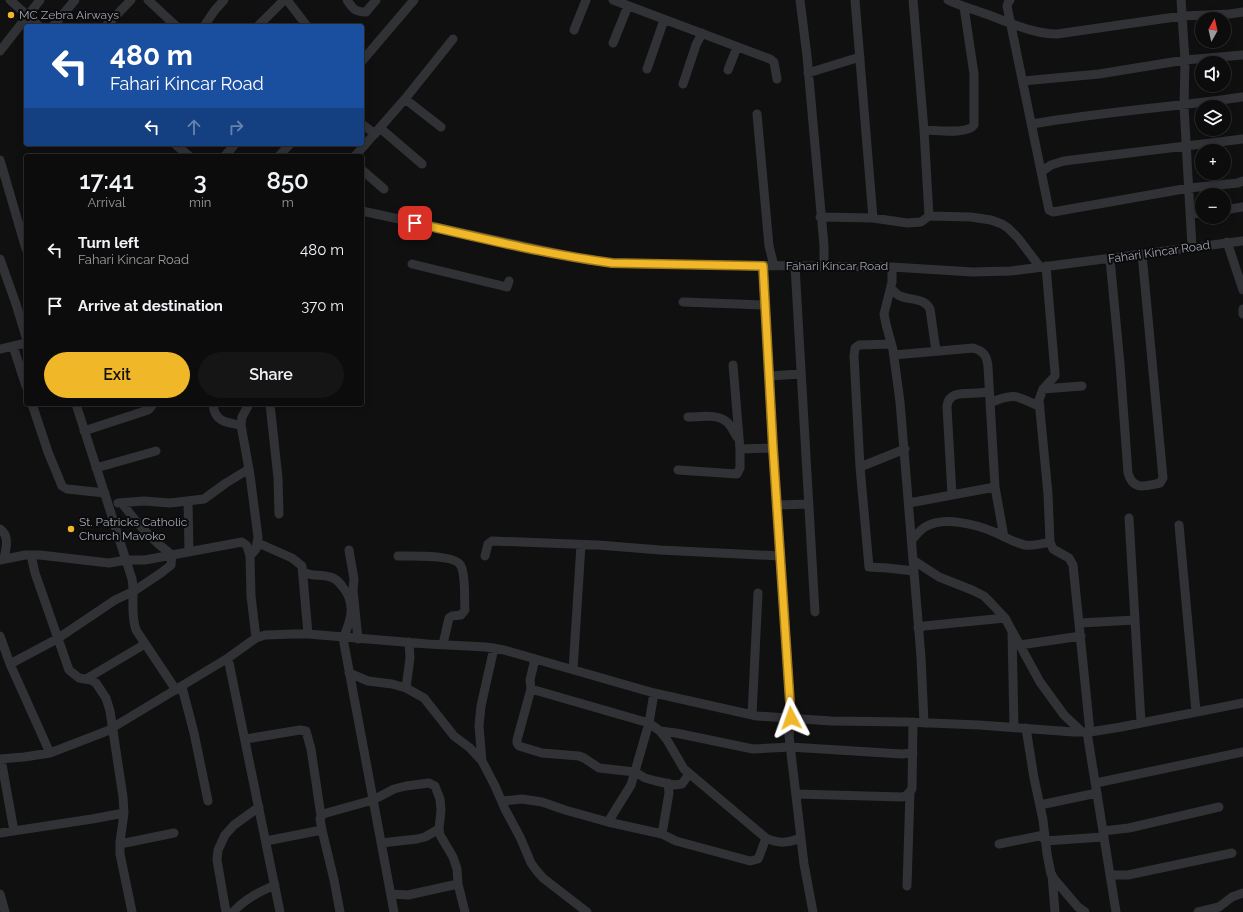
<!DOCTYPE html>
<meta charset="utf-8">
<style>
:root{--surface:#0c0c0d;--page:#151516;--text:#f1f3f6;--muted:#9a9b9d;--line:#2c2c2e;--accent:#f0b729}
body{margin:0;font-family:Raleway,sans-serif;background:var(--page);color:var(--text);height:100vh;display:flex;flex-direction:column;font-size:15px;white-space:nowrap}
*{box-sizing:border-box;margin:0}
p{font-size:13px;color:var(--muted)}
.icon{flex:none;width:22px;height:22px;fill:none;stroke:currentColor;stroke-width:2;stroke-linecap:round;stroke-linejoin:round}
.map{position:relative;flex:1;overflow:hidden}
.details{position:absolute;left:24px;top:154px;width:340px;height:252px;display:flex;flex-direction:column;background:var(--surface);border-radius:4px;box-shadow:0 2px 10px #0003,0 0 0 1px var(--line)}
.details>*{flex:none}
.top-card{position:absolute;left:24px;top:24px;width:340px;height:122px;border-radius:4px;box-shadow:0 2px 10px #0003,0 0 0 1px var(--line);background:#1a4fa0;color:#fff;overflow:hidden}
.needle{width:26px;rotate:8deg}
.tools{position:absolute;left:1195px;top:12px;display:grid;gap:8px}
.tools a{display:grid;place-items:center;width:36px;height:36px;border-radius:50%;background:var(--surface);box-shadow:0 2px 10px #0003,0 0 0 1px var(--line);font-size:20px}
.pin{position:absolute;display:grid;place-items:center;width:34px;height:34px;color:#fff;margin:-17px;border-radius:8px;box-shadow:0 2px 6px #0006}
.me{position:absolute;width:44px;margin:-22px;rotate:356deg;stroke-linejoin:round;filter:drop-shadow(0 0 3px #0008)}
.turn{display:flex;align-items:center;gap:14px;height:84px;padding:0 20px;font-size:18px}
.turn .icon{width:52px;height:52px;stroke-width:2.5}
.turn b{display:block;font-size:28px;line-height:34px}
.lanes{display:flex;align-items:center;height:38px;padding:0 20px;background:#0003;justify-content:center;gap:20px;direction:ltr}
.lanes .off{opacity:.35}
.eta{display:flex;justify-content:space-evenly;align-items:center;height:68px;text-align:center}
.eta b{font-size:24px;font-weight:600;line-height:28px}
.primary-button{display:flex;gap:8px;margin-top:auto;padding:8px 20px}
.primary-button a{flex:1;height:46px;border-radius:24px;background:var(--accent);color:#111;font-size:16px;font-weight:600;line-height:46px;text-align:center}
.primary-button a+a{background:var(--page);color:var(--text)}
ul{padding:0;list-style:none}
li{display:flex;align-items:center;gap:12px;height:56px;padding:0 20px}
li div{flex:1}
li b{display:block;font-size:15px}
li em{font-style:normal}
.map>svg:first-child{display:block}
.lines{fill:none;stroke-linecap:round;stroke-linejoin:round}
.minor{stroke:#313236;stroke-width:9}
.route-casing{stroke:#9c771b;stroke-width:10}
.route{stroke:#f0b729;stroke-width:7}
.poi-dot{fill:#f0b729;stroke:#0b0b0c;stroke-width:1.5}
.labels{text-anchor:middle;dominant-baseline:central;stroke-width:4;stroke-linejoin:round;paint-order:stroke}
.poi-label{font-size:12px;fill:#a1a5b2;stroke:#0b0b0c;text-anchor:start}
.street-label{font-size:12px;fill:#a1a5b2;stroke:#0b0b0c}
</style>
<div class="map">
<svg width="1243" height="912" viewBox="0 0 1243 912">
<rect width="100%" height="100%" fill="#101011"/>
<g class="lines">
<path class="minor" d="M 10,0 L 39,26
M 148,0 L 176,26
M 287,0 L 307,26
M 347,0 C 353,9 355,12 366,12 L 376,0
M 613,0 L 770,59 L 774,62 L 777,79
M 800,0 L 807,56 L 824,246 L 824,266
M 855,0 L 873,218
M 913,0 L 924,130 L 929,216
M 948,0 C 960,6 973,9 986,14 C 1009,22 1032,34 1057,34 L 1182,16 L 1230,14 L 1243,12
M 1010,0 L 1008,3 L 1007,6 L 1049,210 L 1053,212 L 1189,188 L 1238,183 L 1243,181
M 1181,0 L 1185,60 L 1184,106 L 1192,247
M 53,26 L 75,0
M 106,26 L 131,0
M 204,26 L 215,10 L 224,0
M 258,26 L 284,0
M 574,30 L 586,0
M 613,43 L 628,6
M 0,51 L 40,0
M 362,61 L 414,0
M 647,69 L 664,20
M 728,70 L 737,47
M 808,73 L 860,57
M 1023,81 L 1099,74 L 1185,60 L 1243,55
M 683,84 L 696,45 L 702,33
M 405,99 L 441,127
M 757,114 L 769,246 L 774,266
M 362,124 L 375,134
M 1032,124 C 1102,112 1173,107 1243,97
M 380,128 L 422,164
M 924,130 C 936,130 967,135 974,125 L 974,74 L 964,7
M 175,144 L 189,156
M 225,156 L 235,144
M 279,156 L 290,144
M 355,156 L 405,99 L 453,39
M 0,160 L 26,249
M 362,170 L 384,189
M 1041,172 L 1051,165 L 1064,161 L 1243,139
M 1224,210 L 1243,207
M 362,211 L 588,260 L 612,263 L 636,264 L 892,267 L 973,272 L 1011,271 L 1243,241
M 1190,214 L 1202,213
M 820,217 L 873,218 L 907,223 L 921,222 L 929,216 L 971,217 L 991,220 L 1002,224 L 1008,228 L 1018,238 L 1040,267
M 1227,242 L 1243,290
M 0,259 L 16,304 L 26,337
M 1110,259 L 1120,364 L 1128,473 C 1133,491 1145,486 1160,483 L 1163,478 L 1142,254
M 412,264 L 507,287 L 509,281
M 763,266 L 773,448 L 791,718 L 789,736 L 804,864 L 813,912
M 795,266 L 815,612
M 1046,266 L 1055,373 L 1055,376 L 1043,389 L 1039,400 L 1048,494 L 1050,542 L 1053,549 L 1069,558 L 1073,565 L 1090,732
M 892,267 L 892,282 L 884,314 L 886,324 L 893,350 L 900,402 L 921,657 L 924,723
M 891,288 C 893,291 896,293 898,295 C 909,301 924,297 930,309 L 936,351
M 683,302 L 765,305
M 1243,309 L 1243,314
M 891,344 L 859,345 L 855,348 L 854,356 L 860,467 L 869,567 L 887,568 L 914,571
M 13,346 L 26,386
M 0,349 L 26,343
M 894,355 L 973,348 C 984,351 987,356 988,367 L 995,487 L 1004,537
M 733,365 L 740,449 L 773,448
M 769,376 L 801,374
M 1043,389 L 1082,386
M 990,403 C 1014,392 1018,396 1040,407
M 32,404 L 48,452 L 62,486 L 67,489 L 105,493
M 76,404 L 132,579 C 135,596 130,613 136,630 L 176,690
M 213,404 C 214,421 226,423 241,425
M 249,404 L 242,417 L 241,425 L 250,475 L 258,537 L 256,549 L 250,556
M 270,404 L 278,478 L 279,514
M 688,417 C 700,417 719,413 728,423 C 732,427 734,433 737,437
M 84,431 L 148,410 L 151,407 L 153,404
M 860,467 L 905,449
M 96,468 L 156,451
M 678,470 L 737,474 L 740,468 L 740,449
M 952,495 L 947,407 C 948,386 976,397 989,391
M 188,501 L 189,551
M 118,503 L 144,501 L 170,503 L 204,499 L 226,483 L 249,469
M 909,503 L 995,487
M 778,505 L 809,504
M 1129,518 L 1141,722
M 1179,525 L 1196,712
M 0,529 C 10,536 6,548 4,559
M 912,540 C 916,535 920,530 925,527 C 943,516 975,524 994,532 C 1004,536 1014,543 1025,545 C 1033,546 1042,544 1050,542
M 258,543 L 292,558 L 302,566 L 308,634
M 349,550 L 354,579 L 353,590 L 358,639
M 31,555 L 35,573 L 69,670 L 79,678 L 91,680 L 96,683 L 106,698 L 110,711 L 123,797 L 124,813 L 120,842 L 120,854 L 132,912
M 398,556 C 411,556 456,554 461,566 C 466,577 464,598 465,610 L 461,615 L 452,616 L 449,618 L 443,644
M 485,556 L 488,544 L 492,541 L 598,545 L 660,550 L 780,556
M 0,560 L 25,555 L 40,555 L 109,563 L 126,560 L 145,560 L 242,542 L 247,546 L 250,556 L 251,596 L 256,638
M 913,560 L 939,577 L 972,590 L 984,596 L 991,603 L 1005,618 L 1040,682 L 1064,715 L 1082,732
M 303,572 C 313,577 320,574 330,577 C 335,578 339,582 342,586 C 356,603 352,619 343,638 L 394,912
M 1080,623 L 1135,620
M 918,628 L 924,626 L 1005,618
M 1012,632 L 1014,727
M 0,636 L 10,664 L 50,753
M 1020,645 L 1081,636
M 228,658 L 280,912
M 535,659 L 530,680 L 531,689 L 517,740 L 517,743 L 519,746 L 542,753 L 579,756 L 584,758 L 599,768 L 635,772 L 645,778 L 656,781 L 674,785 L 682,784 L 689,774
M 10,664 L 57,639 L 115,600 L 134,591 L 161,573 L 171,565 L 172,555 C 152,540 136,523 122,503
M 573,670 L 581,545
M 349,673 L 368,681 L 392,684 L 406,688 L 424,698 L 454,736 L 470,748 L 482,761 L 495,786 L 505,809 L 520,837 L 531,863 L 536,870 L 543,878 L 587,912
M 86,679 L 145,644
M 182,687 L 194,733 L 208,801
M 406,688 L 410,658 L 409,642
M 531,689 L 649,723 L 660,731 L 667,740 L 684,769 L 766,838 C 779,844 788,843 801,838
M 752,715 L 758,593
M 1026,728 L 1034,778 L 1043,820 L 1047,854 L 1051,874 L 1055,880 L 1078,907 L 1085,912
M 660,731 L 676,733 L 753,749 L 790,747 L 902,754 L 913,753
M 1087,732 L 1116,912
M 246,739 L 300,730 L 306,731 L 311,749 L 321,816
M 0,759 L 24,757 L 50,753 L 107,731 L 228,658 L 256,638 L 265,635 L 294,634 L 308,634 L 428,644 L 486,647 L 504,650 L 654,693 L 757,716 L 831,721 L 906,722 L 979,725 L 1074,732 L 1090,732 L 1121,727 L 1243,703
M 1,759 L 14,831
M 482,761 L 479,726 L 481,706 L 494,648
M 1096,783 L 1243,752
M 796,794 L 903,797 L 907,795 L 912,789 L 913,722
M 502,801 L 522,799 L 542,802 L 565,810 L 608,822 L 662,834 L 676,841 L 750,861 L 758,859 L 759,857 L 766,838
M 1040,805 L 1097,793
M 608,822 L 631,785 L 649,723 L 654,693
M 1103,831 L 1129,828 L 1219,807
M 0,833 L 92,819 L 124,813
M 662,834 L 669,793 L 668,783
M 266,841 L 322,830
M 1045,841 L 1103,837
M 381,843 L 417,839 L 425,837 L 439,829
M 120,844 L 174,833
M 999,844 L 1044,835
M 1052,875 L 1055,912
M 1110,875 L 1128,875 L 1232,853
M 907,886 L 910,792
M 0,894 L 5,912
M 391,894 L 408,895 L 458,884
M 226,912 L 217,860 L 218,850 L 225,835 L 234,825 L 259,807
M 233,912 C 245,899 259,892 275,885
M 340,912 L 334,880 L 322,830 L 320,819 L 323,814 L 373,800 L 394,789 L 406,786 L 429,783 L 435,786 L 440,799 L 441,810 L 439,829 L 440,835 L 453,857 L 457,869 L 458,884 L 465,912
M 1198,912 L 1219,907 L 1232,897 L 1243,893"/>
</g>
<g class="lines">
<defs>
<path id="route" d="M 415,223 C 480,238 546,254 612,263 L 763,266 L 773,448 L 791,718"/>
</defs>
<use href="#route" class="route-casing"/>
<use href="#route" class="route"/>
</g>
<g class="poi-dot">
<circle cx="11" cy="15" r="4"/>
<circle cx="71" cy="529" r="4"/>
</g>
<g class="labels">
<g class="poi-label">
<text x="19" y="15">MC Zebra Airways</text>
<text x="79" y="522">St. Patricks Catholic<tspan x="79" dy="14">Church Mavoko</tspan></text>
</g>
<g class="street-label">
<text transform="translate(1159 252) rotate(-8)">Fahari Kincar Road</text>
<text x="837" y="266">Fahari Kincar Road</text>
</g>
</g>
</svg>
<div class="tools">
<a><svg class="needle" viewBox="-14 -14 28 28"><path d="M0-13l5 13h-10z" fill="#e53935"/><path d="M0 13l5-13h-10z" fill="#9a9b9d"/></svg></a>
<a><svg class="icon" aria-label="sound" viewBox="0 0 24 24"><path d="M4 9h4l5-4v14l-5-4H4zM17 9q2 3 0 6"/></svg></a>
<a><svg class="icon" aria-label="layers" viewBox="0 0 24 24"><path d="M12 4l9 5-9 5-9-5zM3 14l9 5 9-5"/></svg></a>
<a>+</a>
<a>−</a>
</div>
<div class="pin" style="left:415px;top:223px;background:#d93025"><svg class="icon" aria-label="arrive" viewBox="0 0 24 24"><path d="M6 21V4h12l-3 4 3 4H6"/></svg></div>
<svg class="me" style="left:791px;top:718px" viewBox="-20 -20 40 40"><path d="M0-17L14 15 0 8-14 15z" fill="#f0b729" stroke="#fff" stroke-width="4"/></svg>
<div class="top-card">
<div class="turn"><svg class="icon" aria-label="left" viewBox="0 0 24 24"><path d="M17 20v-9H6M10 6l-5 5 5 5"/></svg><div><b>480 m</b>Fahari Kincar Road</div></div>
<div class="lanes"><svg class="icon" aria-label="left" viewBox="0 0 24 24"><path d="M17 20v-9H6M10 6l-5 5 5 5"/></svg><svg class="icon off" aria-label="ahead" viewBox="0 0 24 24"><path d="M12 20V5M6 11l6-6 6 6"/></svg><svg class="icon off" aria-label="right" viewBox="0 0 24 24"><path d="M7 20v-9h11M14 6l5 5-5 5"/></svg></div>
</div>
<section class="details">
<div class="eta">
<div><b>17:41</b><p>Arrival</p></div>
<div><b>3</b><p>min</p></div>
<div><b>850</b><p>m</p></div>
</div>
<ul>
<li><svg class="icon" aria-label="left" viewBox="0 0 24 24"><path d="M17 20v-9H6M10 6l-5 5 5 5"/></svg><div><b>Turn left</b><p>Fahari Kincar Road</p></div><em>480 m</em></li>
<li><svg class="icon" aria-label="arrive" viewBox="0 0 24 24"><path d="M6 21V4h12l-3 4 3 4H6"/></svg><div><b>Arrive at destination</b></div><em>370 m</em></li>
</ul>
<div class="primary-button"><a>Exit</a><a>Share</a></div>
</section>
</div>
